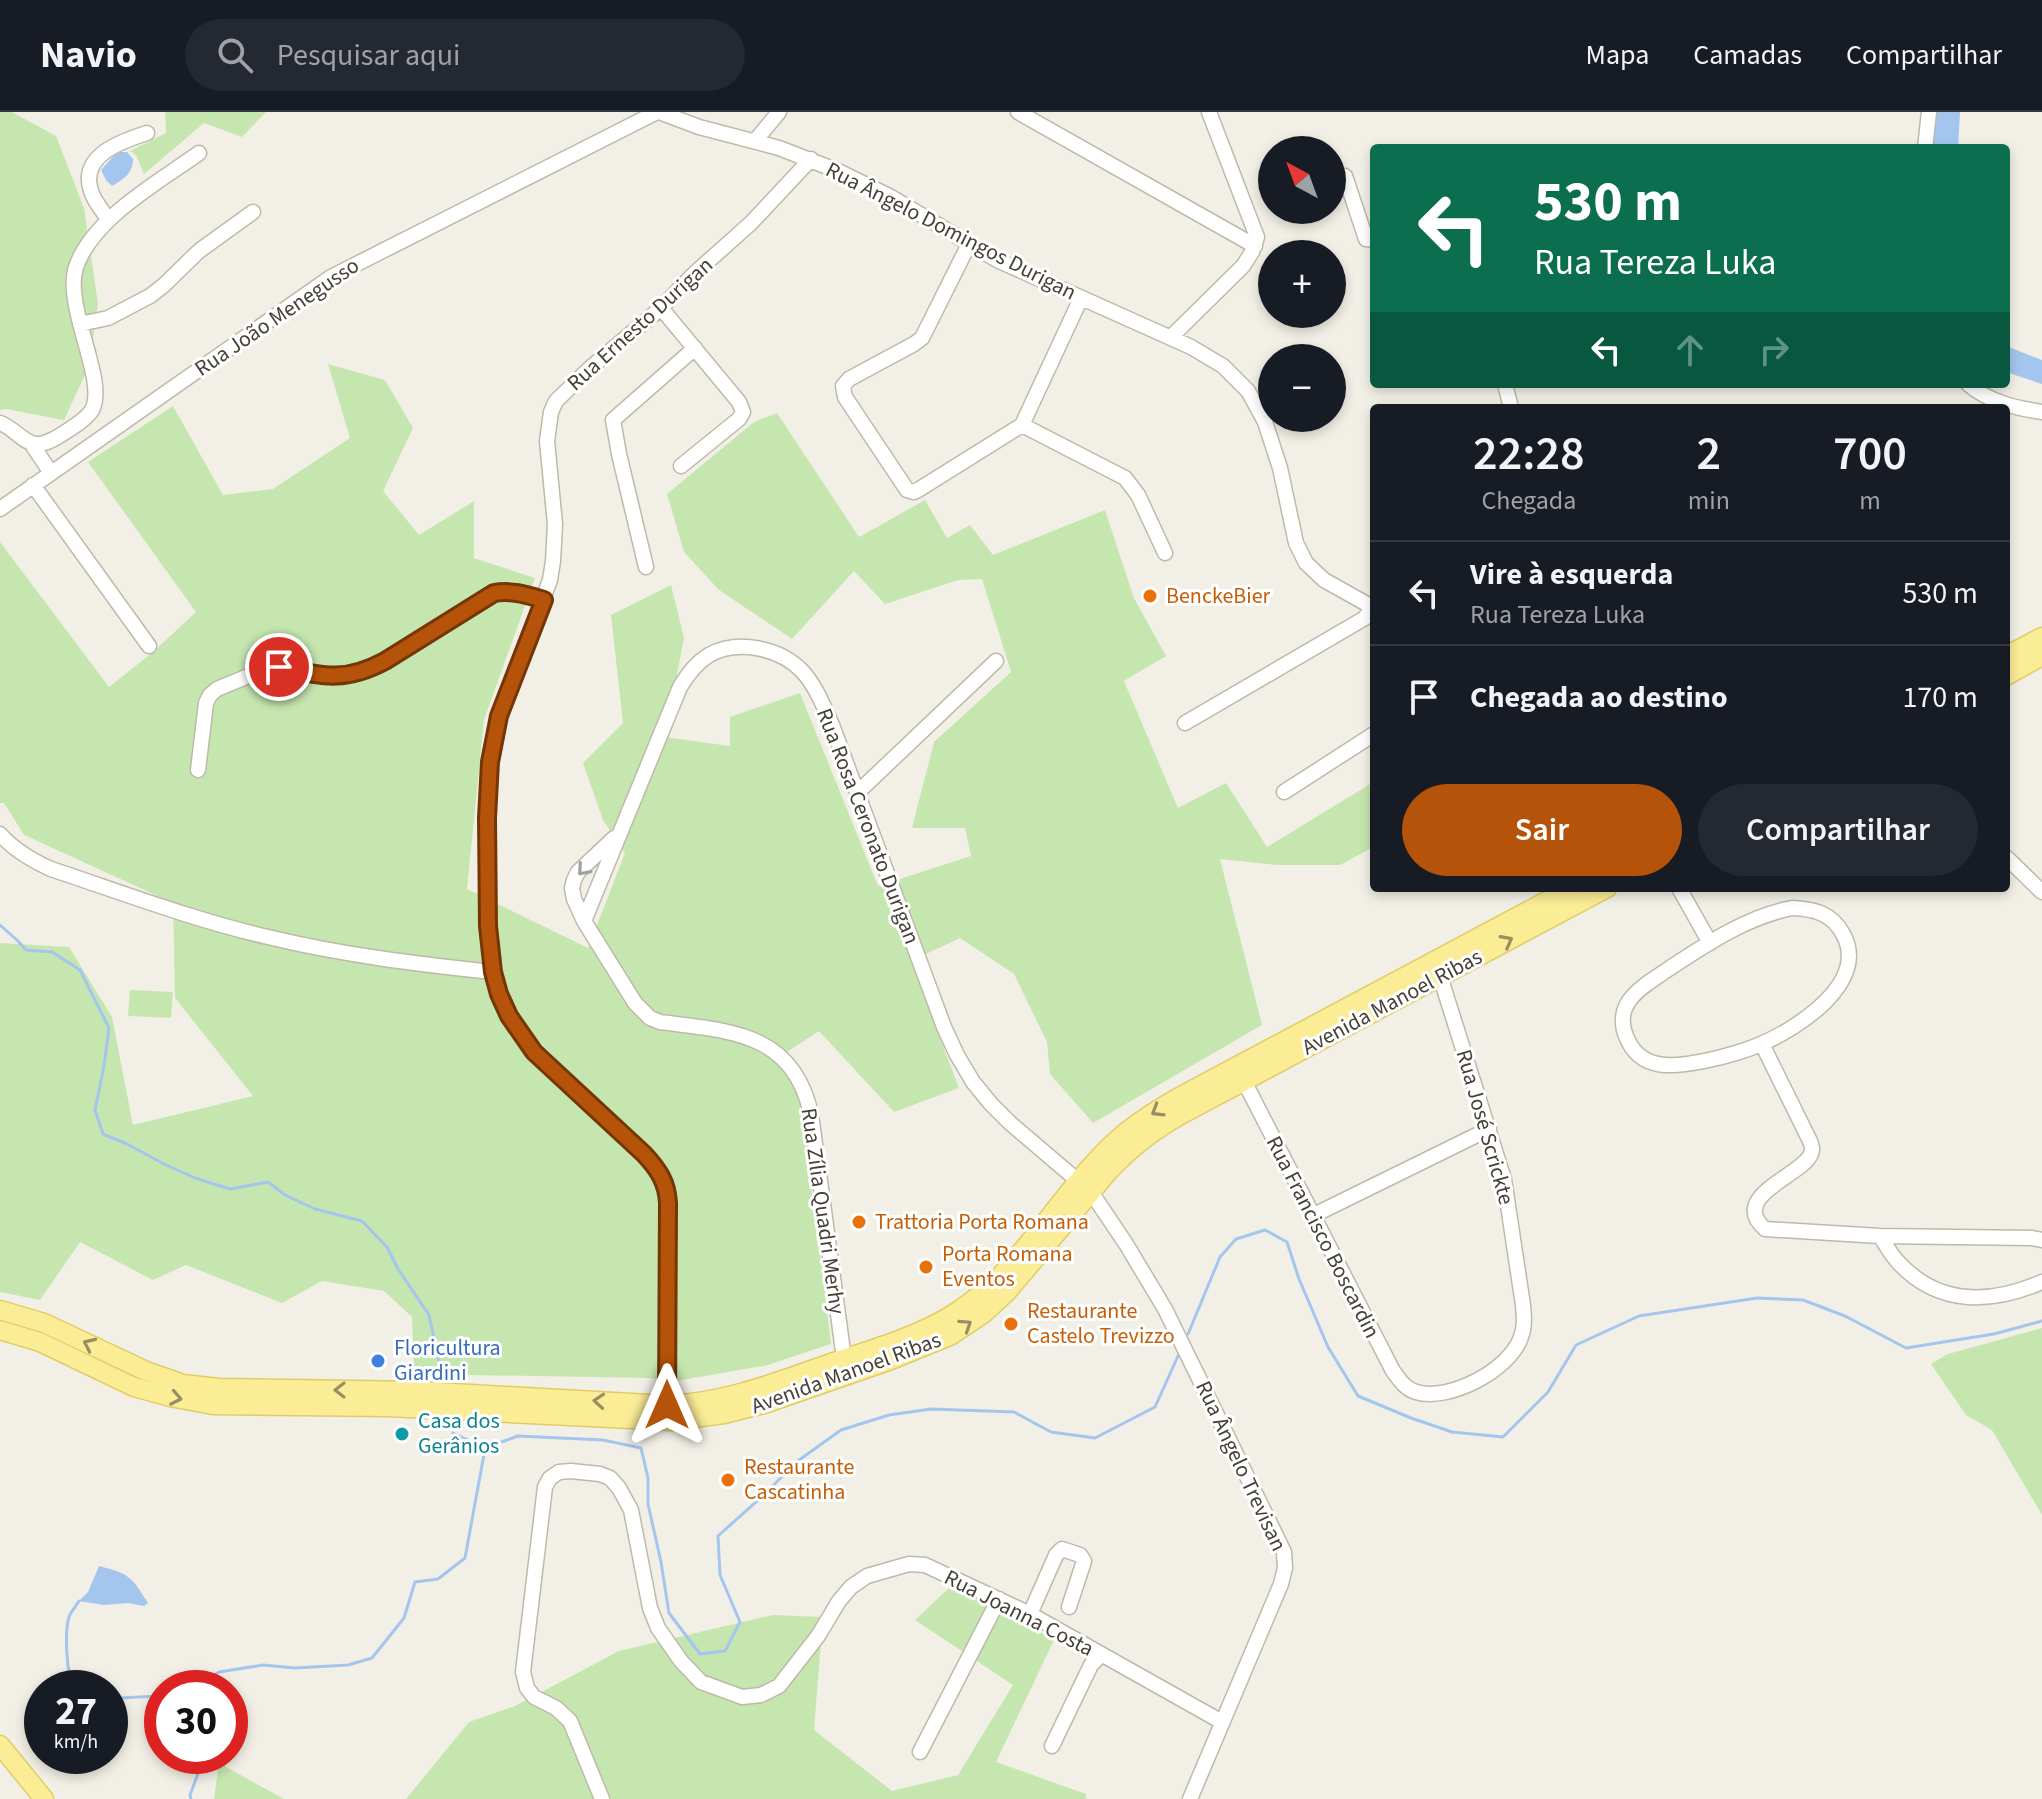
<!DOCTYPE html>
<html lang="pt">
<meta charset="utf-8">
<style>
:root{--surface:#171b24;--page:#242831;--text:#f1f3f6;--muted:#9ea1a6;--line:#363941;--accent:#b45309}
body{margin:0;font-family:"Source Sans 3",sans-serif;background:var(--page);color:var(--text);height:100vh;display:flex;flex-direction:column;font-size:30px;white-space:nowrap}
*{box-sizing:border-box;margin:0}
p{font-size:26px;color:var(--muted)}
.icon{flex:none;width:44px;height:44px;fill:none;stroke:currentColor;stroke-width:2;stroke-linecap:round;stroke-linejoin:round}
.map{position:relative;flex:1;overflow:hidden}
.side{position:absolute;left:1370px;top:292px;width:640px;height:488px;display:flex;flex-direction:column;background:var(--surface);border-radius:8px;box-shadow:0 4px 12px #0003}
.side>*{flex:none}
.banner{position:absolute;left:1370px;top:32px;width:640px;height:244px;border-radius:8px;box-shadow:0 4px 12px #0003;background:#0b6e4f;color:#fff;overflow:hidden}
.needle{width:52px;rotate:319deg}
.fabs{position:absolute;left:1258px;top:24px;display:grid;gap:16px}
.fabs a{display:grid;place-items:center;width:88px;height:88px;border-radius:50%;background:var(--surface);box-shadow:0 4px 12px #0003;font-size:40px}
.speed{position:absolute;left:24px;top:1558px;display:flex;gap:16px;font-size:40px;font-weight:700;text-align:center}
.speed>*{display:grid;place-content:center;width:104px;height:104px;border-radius:50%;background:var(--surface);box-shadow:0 4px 12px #0003;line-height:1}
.speed small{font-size:20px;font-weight:400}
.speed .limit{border:12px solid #d22;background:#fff;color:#111}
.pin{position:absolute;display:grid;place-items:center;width:68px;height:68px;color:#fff;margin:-34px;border:4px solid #fff;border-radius:50%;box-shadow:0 2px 8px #0007}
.me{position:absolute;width:88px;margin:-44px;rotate:0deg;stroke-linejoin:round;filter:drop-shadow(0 0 6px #0008)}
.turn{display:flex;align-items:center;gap:28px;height:168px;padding:0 32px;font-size:36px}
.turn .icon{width:104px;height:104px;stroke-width:2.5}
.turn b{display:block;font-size:56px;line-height:68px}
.lanes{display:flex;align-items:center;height:76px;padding:0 32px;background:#0003;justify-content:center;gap:40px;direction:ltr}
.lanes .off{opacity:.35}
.eta{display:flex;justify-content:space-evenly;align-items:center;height:136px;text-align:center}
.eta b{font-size:48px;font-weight:600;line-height:56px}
.primary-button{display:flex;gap:16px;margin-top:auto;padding:16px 32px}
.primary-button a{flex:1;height:92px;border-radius:48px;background:var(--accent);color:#fff;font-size:32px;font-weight:600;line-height:92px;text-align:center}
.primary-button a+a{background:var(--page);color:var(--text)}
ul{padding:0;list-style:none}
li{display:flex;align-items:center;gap:24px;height:104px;padding:0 32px;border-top:2px solid var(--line)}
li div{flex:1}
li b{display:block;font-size:30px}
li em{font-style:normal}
header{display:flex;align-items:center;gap:48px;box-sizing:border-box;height:112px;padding:0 40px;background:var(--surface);border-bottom:2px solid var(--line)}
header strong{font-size:38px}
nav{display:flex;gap:44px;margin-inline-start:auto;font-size:28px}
.search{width:560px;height:72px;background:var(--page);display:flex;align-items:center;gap:20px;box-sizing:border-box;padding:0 28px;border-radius:44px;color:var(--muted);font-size:30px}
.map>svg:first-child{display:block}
.green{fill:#c6e6b0}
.water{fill:#a4c6ee}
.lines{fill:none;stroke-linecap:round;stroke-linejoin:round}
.stream{stroke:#a4c6ee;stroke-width:3}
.minor-casing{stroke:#beb9a9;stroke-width:17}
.major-casing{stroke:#e0cc67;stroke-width:21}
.minor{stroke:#fff;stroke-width:14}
.major{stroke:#fbec96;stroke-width:18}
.oneway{stroke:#a2a09a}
.oneway2{stroke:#978e61}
.route-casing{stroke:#753606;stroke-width:20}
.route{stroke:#b45309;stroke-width:14}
.food-dot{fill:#e8710a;stroke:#fff;stroke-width:3}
.shop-dot{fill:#3f7fe0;stroke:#fff;stroke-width:3}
.culture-dot{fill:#0f9aa8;stroke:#fff;stroke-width:3}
.labels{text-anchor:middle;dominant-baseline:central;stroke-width:6;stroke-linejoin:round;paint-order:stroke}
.street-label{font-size:22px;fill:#454136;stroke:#fff}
.food-label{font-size:22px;fill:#c56008;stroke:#fff;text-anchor:start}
.shop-label{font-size:22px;fill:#366cbe;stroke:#fff;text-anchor:start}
.culture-label{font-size:22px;fill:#0d838f;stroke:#fff;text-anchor:start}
</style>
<header>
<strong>Navio</strong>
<div class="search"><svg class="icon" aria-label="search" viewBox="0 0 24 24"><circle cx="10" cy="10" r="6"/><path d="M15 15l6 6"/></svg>Pesquisar aqui</div>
<nav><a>Mapa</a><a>Camadas</a><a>Compartilhar</a></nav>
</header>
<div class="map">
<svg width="2042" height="1687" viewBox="0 0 2042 1687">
<rect width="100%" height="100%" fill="#f2f0e6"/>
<path class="green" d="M 0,0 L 12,0 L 56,24 L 84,96 L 98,192 L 89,254 L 64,308 L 6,297 L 0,298 Z
M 165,0 L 266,0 L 242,25 L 204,11 L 144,62 L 136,43 L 130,39 L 166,21 Z
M 328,252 L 385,268 L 413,316 L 383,379 L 419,423 L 474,389 L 474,446 L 535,466 L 484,608 L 467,777 L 588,836 L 625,741 L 603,708 L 583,651 L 623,611 L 611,503 L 671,473 L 684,526 L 665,625 L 730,634 L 730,605 L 800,581 L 878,774 L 971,744 L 965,716 L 912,716 L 934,630 L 1011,560 L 982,467 L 958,468 L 885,492 L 854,459 L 792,527 L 719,478 L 684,440 L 667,382 L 754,310 L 777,301 L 859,425 L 925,388 L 947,426 L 970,413 L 993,443 L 1105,398 L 1134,486 L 1166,544 L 1124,569 L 1178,696 L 1226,671 L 1267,735 L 1370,672 L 1370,737 L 1340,753 L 1276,753 L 1220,747 L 1262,913 L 1093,1011 L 1050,962 L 1047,930 L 1014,862 L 960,826 L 911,849 L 959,976 L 894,1000 L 819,919 L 778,946 L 790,963 L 799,983 L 821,1146 L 831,1232 L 768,1253 L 682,1268 L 647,1266 L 414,1262 L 412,1205 L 384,1179 L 322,1169 L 282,1191 L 186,1153 L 153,1168 L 80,1130 L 40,1188 L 0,1180 L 0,831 L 69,835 L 112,905 L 133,1013 L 253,984 L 175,886 L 173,791 L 24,723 L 4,691 L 0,691 L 0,430 L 109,575 L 153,540 L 196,500 L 88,350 L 173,294 L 223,383 L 273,377 L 350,326 Z
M 130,878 L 173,880 L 171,906 L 128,904 Z
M 2042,1216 L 2042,1403 L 1992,1318 L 1966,1303 L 1931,1252 L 1948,1242 Z
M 952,1473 L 1054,1528 L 996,1650 L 1086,1682 L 1086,1687 L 406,1687 L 469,1610 L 515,1594 L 619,1539 L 773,1503 L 823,1505 L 814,1618 L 892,1679 L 958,1663 L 1013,1573 L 915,1508 Z
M 219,1651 L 284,1687 L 214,1687 Z"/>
<path class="water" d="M 1937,0 L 1960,0 L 1958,36 L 1933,36 Z
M 117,40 L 127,40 L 133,47 C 133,61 124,67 112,74 L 106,68 L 101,58 Z
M 2006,234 L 2042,248 L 2042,272 L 2006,260 Z
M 99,1454 C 130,1462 131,1464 148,1491 L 144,1494 L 128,1491 L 104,1493 L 79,1489 L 88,1480 Z"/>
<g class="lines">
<path class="stream" d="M 0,813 L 18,829 L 26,838 L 52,840 L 80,858 L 109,916 L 104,954 L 95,998 L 103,1022 L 127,1032 L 164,1052 L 195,1066 L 230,1077 L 268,1070 L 285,1083 L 315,1097 L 362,1109 L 387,1135 L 398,1157 L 429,1203 L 441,1259
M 1188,1222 L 1220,1145 L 1236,1127 L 1265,1118 L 1287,1130 L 1299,1167 L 1328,1235 L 1358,1284 L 1411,1306 L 1452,1320 L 1503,1325 L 1548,1280 L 1576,1233 L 1639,1204 L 1757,1186 L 1803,1188 L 1845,1204 L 1906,1236 L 1994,1222 L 2042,1209
M 453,1321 L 485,1336 L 518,1324 L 603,1328 L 641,1336 L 648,1366 L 648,1392 L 661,1450 L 669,1501 L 700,1542 L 725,1539 L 740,1510 L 720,1463 L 718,1424 L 767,1380 L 795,1351 L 841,1318 L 889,1303 L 931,1297 L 1014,1300 L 1051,1320 L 1095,1326 L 1155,1295 L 1178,1244
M 73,1576 C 67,1560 64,1522 69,1505 C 71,1500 76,1494 79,1489
M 196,1576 L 219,1560 L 263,1553 L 295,1556 L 348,1553 L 372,1546 L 404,1506 L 415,1470 L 438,1467 L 465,1446 L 485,1337
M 162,1583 L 159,1584 L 159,1596 L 162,1603
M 110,1592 L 120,1586 L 159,1584
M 181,1644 L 200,1656 L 190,1683 L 191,1687"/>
<defs>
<path id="minor" d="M 659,0 L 699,15 L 779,36 L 838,59 L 891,85 L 997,148 L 1191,235 L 1223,254 L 1248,279 L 1265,310 L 1280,356 L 1296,431 L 1306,451 L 1324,468 L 1374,496
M 1018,0 L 1255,134
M 755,29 L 779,0
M 1925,36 L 1929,0
M 1345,64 L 1366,127 L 1374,128
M 108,107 C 102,98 94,89 91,79 C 79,43 122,29 147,21
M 969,132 L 922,226 L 914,232 L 849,267 L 843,274 L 845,285 L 907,378 L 914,380 L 918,378 L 1022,313 L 1081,186
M 661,196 L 739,290 L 743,300 L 739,307 L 681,354
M 80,212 L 108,206 L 150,184 L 163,174 L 199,139 L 253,100
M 1171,225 L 1243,154 L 1252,140 L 1257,125 L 1209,0
M 1505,272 L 1511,296
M 1968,272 C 1989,290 2015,296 2042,300
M 0,311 C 13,315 23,331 36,332 C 47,333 61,323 70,317 C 78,312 87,306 92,298 C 108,269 63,194 76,155 C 93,106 159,70 199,41
M 1022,313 L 1125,366 L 1138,383 L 1165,441
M 31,331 L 51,361
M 33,373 L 149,534
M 0,397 L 331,165 L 657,0
M 646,455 L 619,342 L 613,308 L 695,236
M 1185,611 L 1365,506 L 1372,495
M 198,658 L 206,591 L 210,583 L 217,577 L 268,556 L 279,555 L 334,565 L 368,558 L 407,536 L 483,487 C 507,476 520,481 544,488
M 1284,680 L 1374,622
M 857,681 L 996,549
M 0,722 C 14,738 31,748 51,757 C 123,781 194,808 268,825 C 342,843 417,852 493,860
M 614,726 L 578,760 L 574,768 L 572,776 L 574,787 L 584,809 L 635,891 L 650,906 L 660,910 C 730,919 793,920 811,1002 L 844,1247
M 2006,745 L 2042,780
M 1679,776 L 1710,831
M 1792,796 C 1814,797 1832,801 1843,822 C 1870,870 1798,916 1761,932 C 1745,939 1727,944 1709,948 C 1676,955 1640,961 1626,924 C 1621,912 1622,899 1629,889 C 1638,876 1654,867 1667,858 C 1705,833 1746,805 1792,796 Z
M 584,809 L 680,575 C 688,562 696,551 709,543 C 738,527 780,536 802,559 C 816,574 824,595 832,613 L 944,915 L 957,943 L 973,970 L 991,992 L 1010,1011 L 1091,1080 L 1126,1132 L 1165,1197 L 1284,1440 L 1285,1456 L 1281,1472 L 1190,1687
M 1762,932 L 1810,1029 C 1812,1035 1813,1036 1811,1042 C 1803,1063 1728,1084 1765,1117 L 1880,1124 L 2032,1126 L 2042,1128
M 1244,969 L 1393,1259 C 1399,1267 1405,1277 1416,1280 C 1449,1290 1510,1258 1521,1225 C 1525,1215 1524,1204 1523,1193 L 1504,1067 L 1440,864
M 1312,1104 L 1489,1017
M 1880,1124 C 1886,1133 1891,1143 1898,1150 C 1938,1194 1991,1192 2042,1170
M 667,1293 L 668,1079 L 664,1067 L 655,1054 L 534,940 L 509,904 L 499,882 L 493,860 L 488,814 L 487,706 L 490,650 L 499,604 L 550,468 L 553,449 L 555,412 L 547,329 L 551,300 L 556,289 L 589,257 L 661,196 L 695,161 L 751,111 L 811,47
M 1030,1502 L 1056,1443 L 1062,1437 L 1080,1443 L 1084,1449 L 1069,1495
M 1052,1634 L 1091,1553 L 1101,1543
M 920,1640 L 999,1487
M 602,1687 L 570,1609 L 556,1596 L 534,1585 L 527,1576 L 523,1560 L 545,1375 L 550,1366 L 559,1360 L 571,1359 L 600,1362 L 610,1366 L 619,1376 L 631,1398 L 650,1496 L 658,1516 L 681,1549 L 701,1570 L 742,1585 L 761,1583 L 779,1574 L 818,1524 L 839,1489 L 851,1475 L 867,1464 L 909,1452 L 925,1453 L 1030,1502 L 1222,1610"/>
<path id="major" d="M 2006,544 L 2042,525
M 2006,564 L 2042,544
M 0,1198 L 44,1211 L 146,1259 L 183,1272 L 219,1276 L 418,1279 L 667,1293 C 726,1291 782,1268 837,1249 C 873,1237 911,1226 945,1207 C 966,1195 985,1179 1002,1162 C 1045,1116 1078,1060 1126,1020 C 1144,1006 1163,994 1183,983 L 1571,776
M 0,1218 L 40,1230 L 134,1275 L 170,1285 L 213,1293 L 388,1295 L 671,1309 L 724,1302 L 764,1292 L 891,1248 L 950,1224 L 983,1202 L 1007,1180 L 1108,1060 C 1131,1035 1156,1016 1186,1000 L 1607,776
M 0,1633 L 44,1687"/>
</defs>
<use href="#minor" class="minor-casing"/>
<use href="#major" class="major-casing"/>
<use href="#minor" class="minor"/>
<use href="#major" class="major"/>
</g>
<defs><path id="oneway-chevron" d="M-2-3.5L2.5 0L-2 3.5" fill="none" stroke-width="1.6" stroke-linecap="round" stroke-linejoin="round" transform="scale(2)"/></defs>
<use class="oneway" href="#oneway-chevron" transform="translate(583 758) rotate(131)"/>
<g class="oneway2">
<use href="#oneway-chevron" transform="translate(1507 829) rotate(-28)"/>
<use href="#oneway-chevron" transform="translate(1157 999) rotate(148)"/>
<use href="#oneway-chevron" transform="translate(966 1213) rotate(-33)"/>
<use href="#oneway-chevron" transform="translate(89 1232) rotate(-155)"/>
<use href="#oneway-chevron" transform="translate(340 1278) rotate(-179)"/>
<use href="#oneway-chevron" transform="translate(176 1286) rotate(11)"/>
<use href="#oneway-chevron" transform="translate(599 1289) rotate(-176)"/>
</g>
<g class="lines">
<defs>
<path id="route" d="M 279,555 C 322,564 344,571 385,549 L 494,481 C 512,478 527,483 544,488 L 499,604 L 490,650 L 487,706 L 488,814 L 493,860 L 499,882 L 509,904 L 534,940 L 644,1042 C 658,1057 667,1070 668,1091 L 667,1293"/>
</defs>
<use href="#route" class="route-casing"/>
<use href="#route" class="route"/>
</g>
<g class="food-dot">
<circle cx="1150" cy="484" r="8"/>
<circle cx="859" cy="1110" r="8"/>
<circle cx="926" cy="1155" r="8"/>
<circle cx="1011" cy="1212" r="8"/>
<circle cx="728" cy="1368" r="8"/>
</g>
<circle class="shop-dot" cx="378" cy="1249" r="8"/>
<circle class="culture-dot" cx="402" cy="1322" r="8"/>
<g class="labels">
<g class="street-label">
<text transform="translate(951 119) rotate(27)">Rua Ângelo Domingos Durigan</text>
<text transform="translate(277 205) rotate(-34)">Rua João Menegusso</text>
<text transform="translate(640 212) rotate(-42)">Rua Ernesto Durigan</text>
<text transform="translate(868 714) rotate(69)">Rua Rosa Ceronato Durigan</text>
<text transform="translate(1392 890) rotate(-28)">Avenida Manoel Ribas</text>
<text transform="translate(1485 1015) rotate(74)">Rua José Scrickte</text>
<text transform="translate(823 1099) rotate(82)">Rua Zília Quadri Merhy</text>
<text transform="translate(1323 1125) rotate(63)">Rua Francisco Boscardin</text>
<text transform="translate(846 1261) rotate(-20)">Avenida Manoel Ribas</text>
<text transform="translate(1241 1354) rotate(65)">Rua Ângelo Trevisan</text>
<text transform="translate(1019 1501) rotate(27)">Rua Joanna Costa</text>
</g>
<g class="food-label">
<text x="1166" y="484">BenckeBier</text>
<text x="875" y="1110">Trattoria Porta Romana</text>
<text x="942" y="1142">Porta Romana<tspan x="942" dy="25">Eventos</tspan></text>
<text x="1027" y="1199">Restaurante<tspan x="1027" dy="25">Castelo Trevizzo</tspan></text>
<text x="744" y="1355">Restaurante<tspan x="744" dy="25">Cascatinha</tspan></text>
</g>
<g class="shop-label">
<text x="394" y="1236">Floricultura<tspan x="394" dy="25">Giardini</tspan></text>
</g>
<g class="culture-label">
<text x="418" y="1309">Casa dos<tspan x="418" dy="25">Gerânios</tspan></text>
</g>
</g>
</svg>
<div class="fabs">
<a><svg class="needle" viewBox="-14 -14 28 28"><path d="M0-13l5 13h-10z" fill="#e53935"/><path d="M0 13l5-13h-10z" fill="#9ea1a6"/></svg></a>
<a>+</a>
<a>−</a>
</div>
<div class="speed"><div>27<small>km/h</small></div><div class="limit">30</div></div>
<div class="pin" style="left:279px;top:555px;background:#d93025"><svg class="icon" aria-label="arrive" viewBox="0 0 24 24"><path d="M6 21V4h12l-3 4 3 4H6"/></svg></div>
<svg class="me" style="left:667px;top:1293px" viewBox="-20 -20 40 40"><path d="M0-17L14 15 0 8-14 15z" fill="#b45309" stroke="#fff" stroke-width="4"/></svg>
<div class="banner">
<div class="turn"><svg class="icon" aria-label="left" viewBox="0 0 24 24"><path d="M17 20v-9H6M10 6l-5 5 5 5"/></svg><div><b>530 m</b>Rua Tereza Luka</div></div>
<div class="lanes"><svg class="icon" aria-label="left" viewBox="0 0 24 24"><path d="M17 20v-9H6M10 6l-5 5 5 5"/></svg><svg class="icon off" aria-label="ahead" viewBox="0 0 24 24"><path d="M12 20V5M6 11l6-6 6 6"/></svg><svg class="icon off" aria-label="right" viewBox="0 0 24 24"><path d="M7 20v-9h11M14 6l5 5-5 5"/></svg></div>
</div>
<section class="side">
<div class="eta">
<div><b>22:28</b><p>Chegada</p></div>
<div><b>2</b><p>min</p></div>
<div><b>700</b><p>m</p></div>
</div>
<ul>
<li><svg class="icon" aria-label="left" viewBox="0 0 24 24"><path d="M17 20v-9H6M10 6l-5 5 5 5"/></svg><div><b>Vire à esquerda</b><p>Rua Tereza Luka</p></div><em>530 m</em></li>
<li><svg class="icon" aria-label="arrive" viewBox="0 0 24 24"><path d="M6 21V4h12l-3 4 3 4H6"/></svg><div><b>Chegada ao destino</b></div><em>170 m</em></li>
</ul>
<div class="primary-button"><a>Sair</a><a>Compartilhar</a></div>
</section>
</div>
